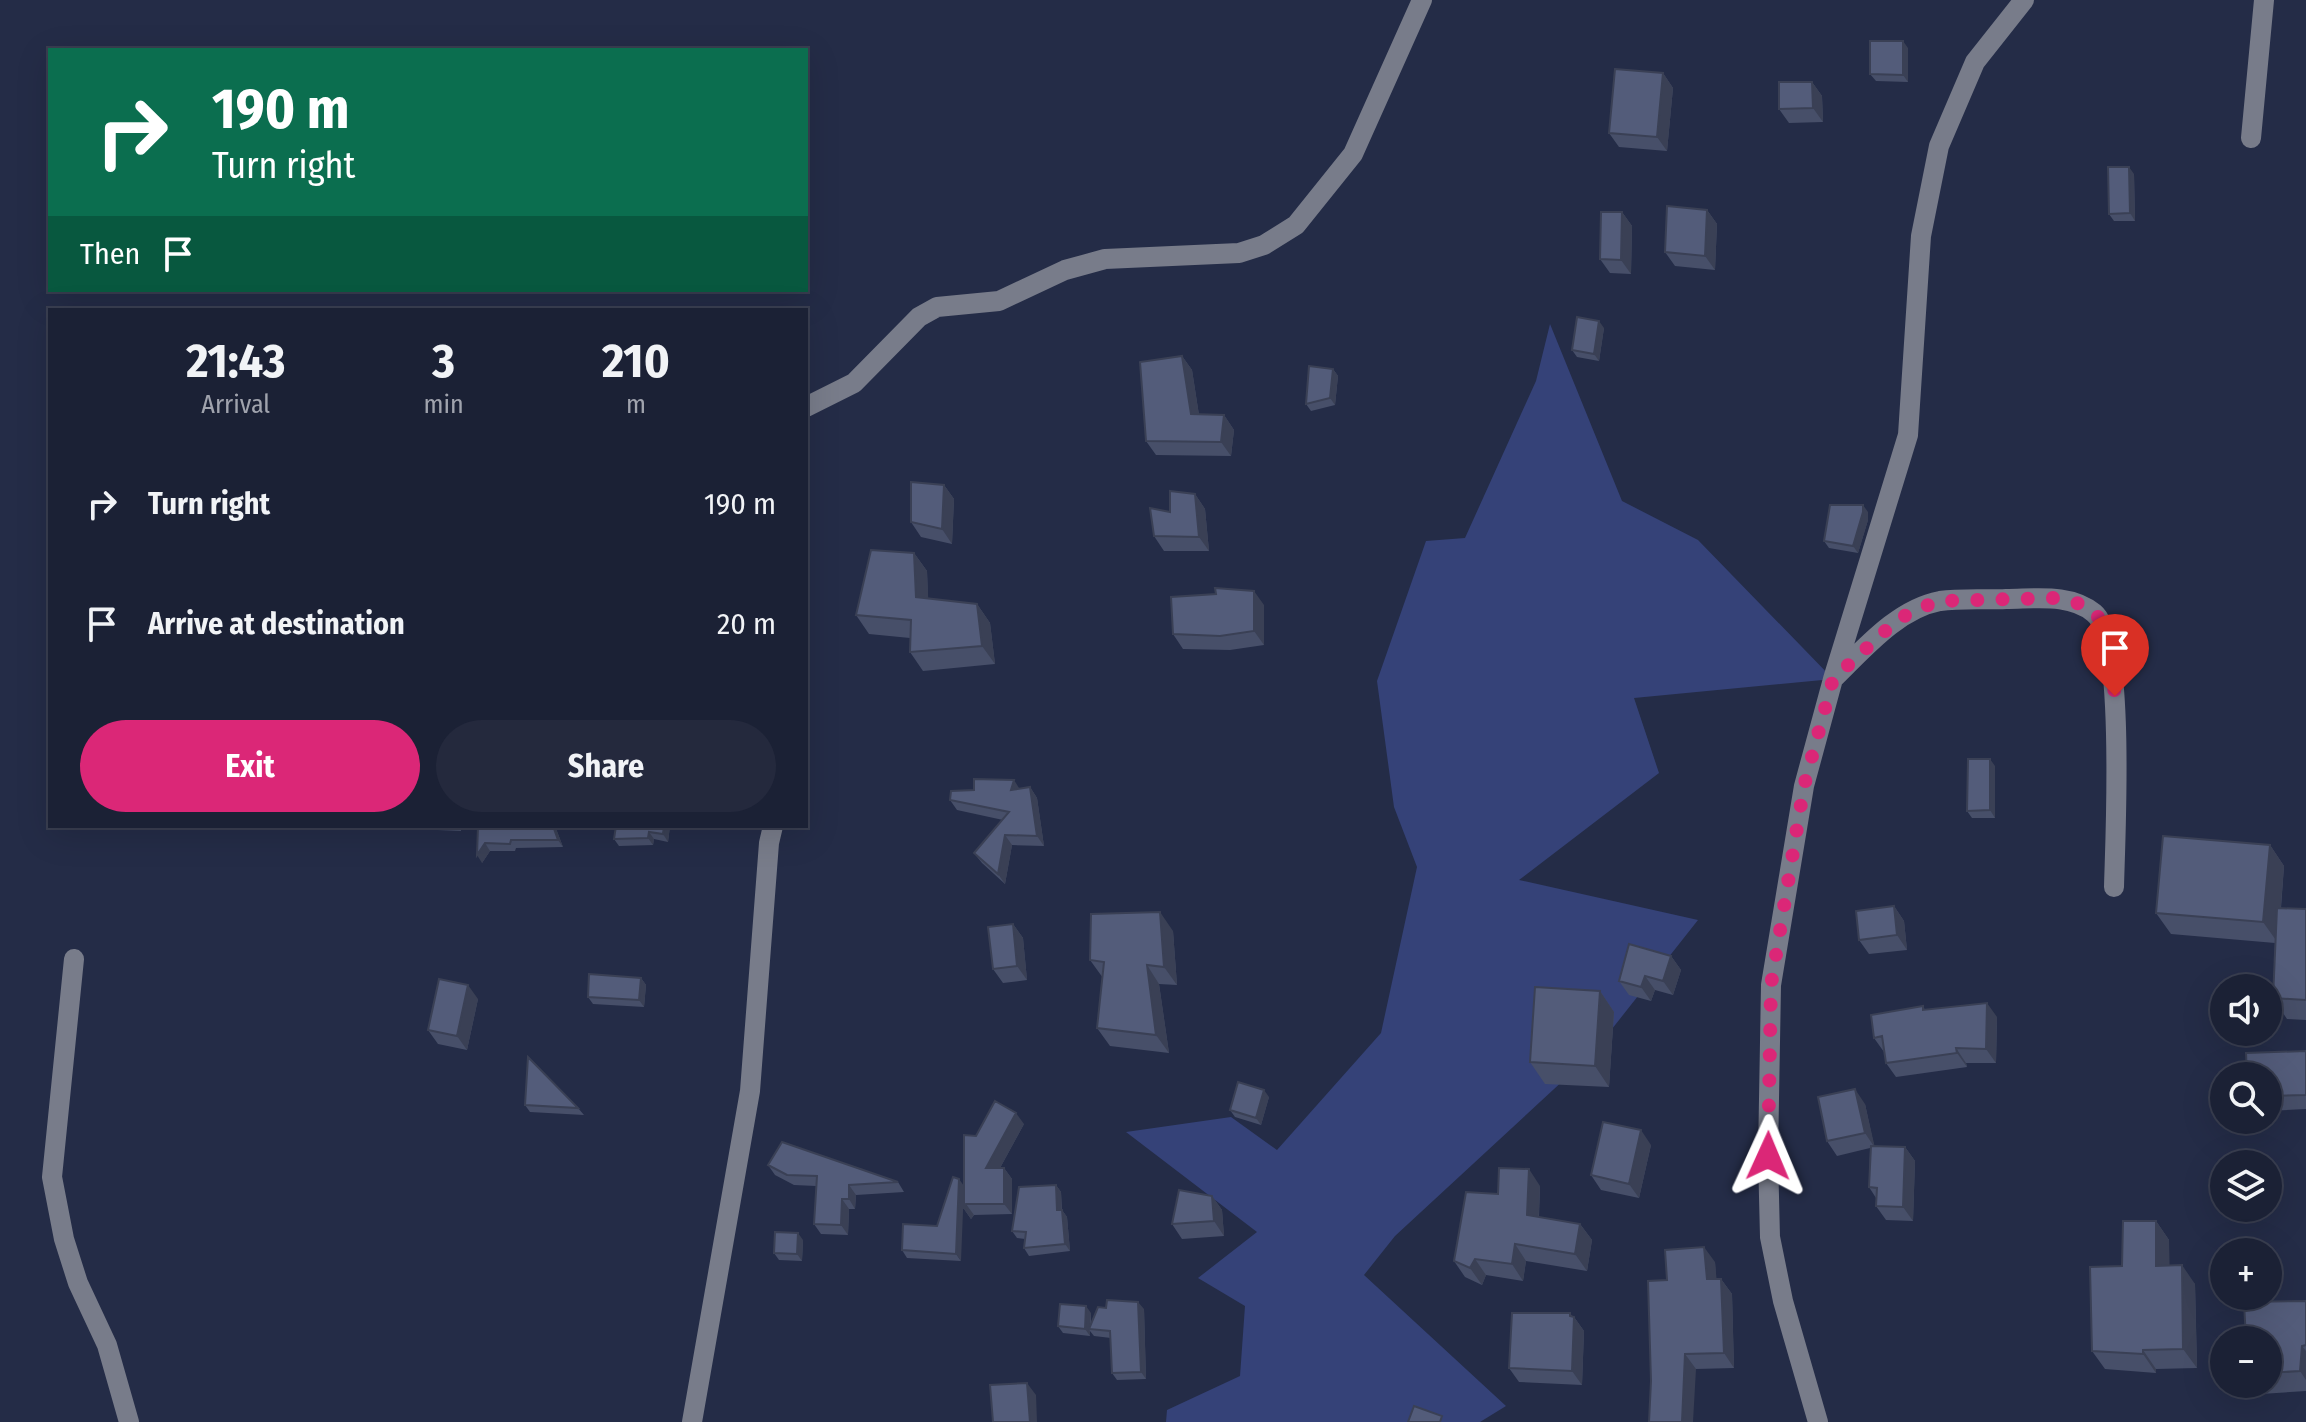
<!DOCTYPE html>
<meta charset="utf-8">
<style>
:root{--surface:#1b2135;--page:#24293d;--text:#f1f3f6;--muted:#a0a3ad;--line:#393e50;--accent:#db2777}
body{margin:0;font-family:"Fira Sans Condensed",sans-serif;background:var(--page);color:var(--text);height:100vh;display:flex;flex-direction:column;font-size:30px;white-space:nowrap}
*{box-sizing:border-box;margin:0}
p{font-size:26px;color:var(--muted)}
.icon{flex:none;width:44px;height:44px;fill:none;stroke:currentColor;stroke-width:2;stroke-linecap:round;stroke-linejoin:round}
.map{position:relative;flex:1;overflow:hidden}
.sheet{position:absolute;left:48px;top:308px;width:760px;height:520px;display:flex;flex-direction:column;background:var(--surface);border-radius:0px;box-shadow:0 8px 32px #0002,0 0 0 2px var(--line)}
.sheet>*{flex:none}
.hud{position:absolute;left:48px;top:48px;width:760px;height:244px;border-radius:0px;box-shadow:0 8px 32px #0002,0 0 0 2px var(--line);background:#0b6e4f;color:#fff;overflow:hidden}
.buttons{position:absolute;left:2210px;top:974px;display:grid;gap:16px}
.buttons a{display:grid;place-items:center;width:72px;height:72px;border-radius:50%;background:var(--surface);box-shadow:0 8px 32px #0002,0 0 0 2px var(--line);font-size:40px}
.pin{position:absolute;display:grid;place-items:center;width:68px;height:68px;color:#fff;margin:-82px -34px;border-radius:50% 50% 50% 0;rotate:-45deg;box-shadow:0 0 8px #0007}
.pin .icon{rotate:45deg}
.me{position:absolute;width:88px;margin:-44px;rotate:1deg;stroke-linejoin:round;filter:drop-shadow(0 0 6px #0008)}
.turn{display:flex;align-items:center;gap:28px;height:168px;padding:0 32px;font-size:36px}
.turn .icon{width:104px;height:104px;stroke-width:2.5}
.turn b{display:block;font-size:56px;line-height:68px}
.then{display:flex;align-items:center;height:76px;padding:0 32px;background:#0003;gap:16px;font-size:30px}
.eta{display:flex;justify-content:space-evenly;align-items:center;height:136px;text-align:center}
.eta b{font-size:48px;font-weight:700;line-height:56px}
.button{display:flex;gap:16px;margin-top:auto;padding:16px 32px}
.button a{flex:1;height:92px;border-radius:48px;background:var(--accent);color:#fff;font-size:32px;font-weight:700;line-height:92px;text-align:center}
.button a+a{background:var(--page);color:var(--text)}
ul{padding:0;list-style:none}
li{display:flex;align-items:center;gap:24px;height:120px;padding:0 32px}
li div{flex:1}
li b{display:block;font-size:30px}
li em{font-style:normal}
.map>svg:first-child{display:block}
.green{fill:#354278}
.lines{fill:none;stroke-linecap:round;stroke-linejoin:round}
.minor{stroke:#787c8a;stroke-width:20}
.wall{fill:#474f69}
.shaded-wall{fill:#3a4055}
.building{fill:#535c7a;stroke:#3a4055;stroke-width:2}
.route{stroke:#db2777;stroke-width:14;stroke-dasharray:0 25.2}
</style>
<div class="map">
<svg width="2306" height="1422" viewBox="0 0 2306 1422">
<rect width="100%" height="100%" fill="#242c47"/>
<path class="green" d="M 1550,324 L 1622,501 L 1698,540 L 1833,679 L 1634,698 L 1659,773 L 1519,880 L 1698,920 L 1593,1053 L 1395,1236 L 1364,1275 L 1506,1406 L 1480,1422 L 1166,1422 L 1167,1410 L 1240,1376 L 1245,1306 L 1198,1278 L 1257,1232 L 1126,1132 L 1231,1117 L 1277,1150 L 1381,1033 L 1417,867 L 1394,807 L 1377,681 L 1426,541 L 1465,538 L 1536,381 Z"/>
<g class="lines">
<path class="minor" d="M 2251,138 L 2264,0
M 806,407 L 854,383 L 919,317 L 937,307 L 999,301 L 1065,270 L 1105,259 L 1239,253 L 1264,245 L 1296,225 L 1353,154 L 1422,0
M 1833,679 C 1863,650 1897,609 1940,601 C 1961,598 1985,600 2006,599 C 2035,599 2070,593 2094,613 C 2126,639 2115,840 2114,887
M 74,959 L 52,1177 L 64,1239 L 78,1283 L 107,1345 L 129,1422
M 692,1422 L 750,1091 L 769,843 L 773,826
M 1818,1422 L 1783,1301 L 1770,1237 L 1768,1156 L 1771,985 L 1804,786 L 1833,679 L 1908,435 L 1921,236 L 1939,146 L 1975,62 L 2024,0"/>
</g>
<path class="wall" d="M 1908,48 L 1908,82 L 1876,81 L 1870,74 Z
M 1663,73 L 1673,88 L 1667,151 L 1619,147 L 1609,133 Z
M 1812,82 L 1822,96 L 1823,122 L 1789,123 L 1779,109 Z
M 2134,174 L 2135,221 L 2114,221 L 2109,214 Z
M 1707,210 L 1717,224 L 1715,270 L 1675,266 L 1665,252 Z
M 1622,212 L 1632,226 L 1631,274 L 1610,273 L 1600,259 Z
M 1604,328 L 1599,361 L 1577,357 L 1572,350 Z
M 1182,356 L 1192,370 L 1199,415 L 1224,415 L 1234,430 L 1231,456 L 1156,455 L 1146,441 Z
M 1333,369 L 1338,376 L 1335,405 L 1311,411 L 1306,404 Z
M 944,485 L 954,499 L 952,544 L 921,537 L 911,522 Z
M 1195,494 L 1205,509 L 1209,551 L 1164,551 L 1154,536 L 1170,512 Z
M 1868,512 L 1868,520 L 1858,553 L 1829,548 L 1824,541 Z
M 914,553 L 927,571 L 928,599 L 977,604 L 990,623 L 995,664 L 923,671 L 910,652 L 910,638 L 869,634 L 856,615 Z
M 1264,605 L 1264,645 L 1230,650 L 1183,649 L 1173,634 Z
M 1995,766 L 1995,818 L 1972,818 L 1967,811 Z
M 1030,787 L 1037,798 L 1044,846 L 1012,845 L 1005,884 L 982,863 L 974,853 L 1003,820 L 957,810 L 950,800 Z
M 435,826 L 461,826 L 461,831 L 437,830 Z
M 478,826 L 555,826 L 563,847 L 516,848 L 515,851 L 490,851 L 482,863 Z
M 616,826 L 670,826 L 668,842 L 654,839 L 653,845 L 619,846 L 614,839 Z
M 2270,845 L 2284,866 L 2281,908 L 2306,909 L 2306,1020 L 2287,1019 L 2273,998 L 2275,943 L 2171,934 L 2156,913 Z
M 1894,906 L 1904,921 L 1907,950 L 1869,954 L 1859,940 Z
M 1013,924 L 1023,938 L 1027,980 L 1003,983 L 993,969 Z
M 1173,931 L 1177,985 L 1159,984 L 1169,1053 L 1110,1046 L 1097,1028 L 1103,978 L 1090,960 Z
M 1671,956 L 1681,970 L 1673,995 L 1655,990 L 1651,1001 L 1629,995 L 1619,981 Z
M 641,978 L 646,985 L 644,1007 L 593,1004 L 588,997 Z
M 1600,991 L 1614,1012 L 1609,1087 L 1545,1084 L 1530,1062 Z
M 478,999 L 467,1050 L 438,1044 L 428,1030 Z
M 1923,1006 L 1925,1010 L 1997,1017 L 1996,1063 L 1966,1063 L 1967,1067 L 1896,1077 L 1886,1063 L 1884,1052 L 1874,1038 Z
M 2306,1051 L 2306,1109 L 2268,1111 L 2268,1076 Z
M 1269,1097 L 1261,1125 L 1235,1117 L 1230,1110 Z
M 1865,1104 L 1874,1146 L 1905,1147 L 1915,1161 L 1913,1221 L 1886,1220 L 1876,1206 L 1876,1198 L 1869,1187 L 1870,1148 L 1837,1156 L 1827,1141 Z
M 525,1105 L 578,1108 L 584,1115 L 530,1112 Z
M 1024,1124 L 1000,1168 L 1004,1168 L 1012,1179 L 1012,1214 L 974,1215 L 971,1219 L 964,1209 L 976,1136 Z
M 1651,1145 L 1639,1198 L 1601,1190 L 1591,1175 Z
M 768,1165 L 898,1182 L 904,1192 L 856,1195 L 855,1209 L 849,1209 L 848,1235 L 821,1234 L 814,1224 L 816,1186 L 794,1185 L 775,1175 Z
M 1056,1185 L 1061,1192 L 1062,1210 L 1067,1217 L 1070,1251 L 1029,1256 L 1024,1248 L 1025,1239 L 1017,1238 L 1012,1231 Z
M 1540,1186 L 1539,1217 L 1580,1224 L 1592,1240 L 1587,1271 L 1526,1261 L 1523,1281 L 1486,1275 L 1482,1285 L 1465,1277 L 1454,1261 L 1498,1194 Z
M 1212,1196 L 1222,1210 L 1224,1236 L 1182,1239 L 1172,1224 Z
M 2156,1221 L 2169,1240 L 2169,1266 L 2195,1284 L 2197,1368 L 2156,1369 L 2156,1373 L 2105,1369 L 2092,1351 L 2122,1266 Z
M 937,1226 L 961,1261 L 907,1258 L 902,1250 Z
M 803,1240 L 802,1261 L 779,1260 L 774,1253 Z
M 1715,1262 L 1716,1279 L 1721,1279 L 1732,1294 L 1734,1368 L 1696,1369 L 1651,1381 L 1667,1280 Z
M 2306,1301 L 2306,1391 L 2261,1394 L 2254,1384 L 2268,1384 L 2268,1340 Z
M 1144,1309 L 1146,1379 L 1117,1380 L 1112,1373 L 1111,1338 L 1094,1336 L 1090,1331 L 1090,1336 L 1063,1333 L 1058,1326 L 1091,1313 L 1091,1325 Z
M 1570,1313 L 1572,1316 L 1574,1317 L 1584,1331 L 1582,1385 L 1519,1382 L 1509,1368 Z"/>
<path class="shaded-wall" d="M 1903,41 L 1908,48 L 1908,82 L 1903,75 Z
M 1663,73 L 1673,88 L 1667,151 L 1657,137 Z
M 1812,82 L 1822,96 L 1823,122 L 1813,108 Z
M 2129,167 L 2134,174 L 2135,221 L 2130,213 Z
M 1707,210 L 1717,224 L 1715,270 L 1705,256 Z
M 1622,212 L 1632,226 L 1631,274 L 1621,260 Z
M 1599,321 L 1604,328 L 1599,361 L 1594,354 Z
M 1182,356 L 1192,370 L 1201,428 L 1191,414 Z
M 1333,369 L 1338,376 L 1335,405 L 1330,398 Z
M 1224,415 L 1234,430 L 1231,456 L 1221,442 Z
M 944,485 L 954,499 L 952,544 L 942,529 Z
M 1195,494 L 1205,509 L 1209,551 L 1199,537 Z
M 1863,505 L 1868,512 L 1868,520 L 1858,553 L 1853,546 Z
M 914,553 L 927,571 L 929,616 L 916,597 Z
M 1254,591 L 1264,605 L 1264,645 L 1254,631 Z
M 977,604 L 990,623 L 995,664 L 982,646 Z
M 1990,759 L 1995,766 L 1995,818 L 1990,810 Z
M 1014,780 L 1021,791 L 1011,790 Z
M 1030,787 L 1037,798 L 1044,846 L 1037,836 Z
M 553,826 L 555,826 L 563,847 L 558,840 Z
M 664,826 L 670,826 L 668,842 L 663,834 Z
M 649,832 L 654,839 L 653,845 L 648,838 Z
M 1005,835 L 1012,845 L 1005,884 L 998,874 Z
M 485,843 L 490,851 L 482,863 L 477,855 Z
M 2270,845 L 2284,866 L 2278,943 L 2263,922 Z
M 1894,906 L 1904,921 L 1907,950 L 1897,935 Z
M 1160,912 L 1173,931 L 1177,985 L 1164,967 Z
M 1013,924 L 1023,938 L 1027,980 L 1017,966 Z
M 1671,956 L 1681,970 L 1673,995 L 1663,981 Z
M 1147,965 L 1159,984 L 1169,1053 L 1156,1035 Z
M 1645,976 L 1655,990 L 1651,1001 L 1641,987 Z
M 641,978 L 646,985 L 644,1007 L 639,1000 Z
M 468,985 L 478,999 L 467,1050 L 457,1036 Z
M 1600,991 L 1614,1012 L 1609,1087 L 1595,1066 Z
M 1987,1003 L 1997,1017 L 1996,1063 L 1986,1049 Z
M 1956,1048 L 1966,1063 L 1967,1067 L 1957,1053 Z
M 1855,1089 L 1865,1104 L 1875,1148 L 1865,1133 Z
M 1264,1090 L 1269,1097 L 1261,1125 L 1256,1118 Z
M 1016,1113 L 1024,1124 L 994,1179 L 986,1168 Z
M 1641,1130 L 1651,1145 L 1639,1198 L 1629,1184 Z
M 1905,1147 L 1915,1161 L 1913,1221 L 1903,1207 Z
M 1004,1168 L 1012,1179 L 1012,1214 L 1004,1204 Z
M 1529,1169 L 1540,1186 L 1538,1232 L 1527,1215 Z
M 959,1179 L 964,1186 L 961,1261 L 956,1254 Z
M 849,1185 L 856,1195 L 855,1209 L 849,1199 Z
M 1056,1185 L 1061,1192 L 1062,1217 L 1057,1210 Z
M 1212,1196 L 1222,1210 L 1224,1236 L 1214,1221 Z
M 842,1199 L 849,1209 L 848,1235 L 841,1225 Z
M 966,1204 L 974,1215 L 971,1219 L 964,1209 Z
M 1062,1210 L 1067,1217 L 1070,1251 L 1065,1244 Z
M 2156,1221 L 2169,1240 L 2170,1285 L 2156,1266 Z
M 1580,1224 L 1592,1240 L 1587,1271 L 1575,1254 Z
M 798,1233 L 803,1240 L 802,1261 L 797,1254 Z
M 1515,1244 L 1526,1261 L 1523,1281 L 1512,1264 Z
M 1704,1247 L 1715,1262 L 1718,1295 L 1707,1279 Z
M 1475,1259 L 1486,1275 L 1482,1285 L 1470,1268 Z
M 2182,1265 L 2195,1284 L 2197,1368 L 2183,1349 Z
M 1721,1279 L 1732,1294 L 1734,1368 L 1724,1353 Z
M 1138,1302 L 1144,1309 L 1146,1379 L 1141,1372 Z
M 1086,1306 L 1091,1313 L 1090,1329 L 1089,1329 L 1090,1331 L 1090,1336 L 1085,1329 Z
M 1570,1313 L 1574,1319 L 1574,1317 L 1584,1331 L 1582,1385 L 1572,1371 Z
M 2302,1346 L 2306,1351 L 2306,1380 L 2300,1371 Z
M 2143,1350 L 2156,1369 L 2156,1373 L 2143,1354 Z
M 1685,1354 L 1696,1369 L 1693,1422 L 1682,1422 Z
M 1027,1383 L 1036,1395 L 1037,1422 L 1030,1422 Z"/>
<path class="building" d="M 1870,41 L 1903,41 L 1903,75 L 1870,74 Z
M 1615,69 L 1663,73 L 1657,137 L 1609,133 Z
M 1779,82 L 1812,82 L 1813,108 L 1779,109 Z
M 2108,167 L 2129,167 L 2130,213 L 2109,214 Z
M 1667,206 L 1707,210 L 1705,256 L 1665,252 Z
M 1601,212 L 1622,212 L 1621,260 L 1600,259 Z
M 1577,317 L 1599,321 L 1594,354 L 1572,350 Z
M 1182,356 L 1191,414 L 1224,415 L 1221,442 L 1146,441 L 1140,362 Z
M 1309,366 L 1333,369 L 1330,398 L 1306,404 Z
M 911,482 L 944,485 L 942,529 L 911,522 Z
M 1170,491 L 1195,494 L 1199,537 L 1154,536 L 1150,508 L 1170,512 Z
M 1830,505 L 1863,505 L 1863,512 L 1853,546 L 1824,541 Z
M 871,550 L 914,553 L 916,597 L 977,604 L 982,646 L 910,652 L 911,620 L 856,615 Z
M 1215,588 L 1254,591 L 1254,631 L 1220,636 L 1173,634 L 1171,597 L 1216,594 Z
M 1968,759 L 1990,759 L 1990,810 L 1967,811 Z
M 974,779 L 1014,780 L 1011,790 L 1030,787 L 1037,836 L 1005,835 L 998,874 L 974,853 L 1009,812 L 950,800 L 951,791 L 974,790 Z
M 478,826 L 553,826 L 558,840 L 511,840 L 510,844 L 485,843 L 477,855 Z
M 616,826 L 664,826 L 663,834 L 649,832 L 648,838 L 614,839 Z
M 2163,836 L 2270,845 L 2263,922 L 2156,913 Z
M 1894,906 L 1897,935 L 1859,940 L 1856,911 Z
M 2277,908 L 2306,909 L 2306,1000 L 2273,998 Z
M 1160,912 L 1164,967 L 1147,965 L 1156,1035 L 1097,1028 L 1104,962 L 1090,960 L 1091,914 Z
M 1013,924 L 1017,966 L 993,969 L 988,927 Z
M 1629,944 L 1671,956 L 1663,981 L 1645,976 L 1641,987 L 1619,981 Z
M 589,974 L 641,978 L 639,1000 L 588,997 Z
M 439,979 L 468,985 L 457,1036 L 428,1030 Z
M 1535,987 L 1600,991 L 1595,1066 L 1530,1062 Z
M 1987,1003 L 1986,1049 L 1956,1048 L 1957,1053 L 1886,1063 L 1882,1036 L 1874,1038 L 1871,1015 L 1923,1006 L 1923,1010 Z
M 2306,1051 L 2306,1095 L 2268,1096 L 2268,1076 L 2247,1076 L 2246,1053 Z
M 528,1057 L 578,1108 L 525,1105 Z
M 1238,1082 L 1264,1090 L 1256,1118 L 1230,1110 Z
M 1855,1089 L 1865,1133 L 1827,1141 L 1818,1097 Z
M 995,1101 L 1016,1113 L 986,1168 L 1004,1168 L 1004,1204 L 966,1204 L 964,1209 L 964,1135 L 976,1136 Z
M 1603,1122 L 1641,1130 L 1629,1184 L 1591,1175 Z
M 782,1142 L 898,1182 L 849,1185 L 849,1199 L 842,1199 L 841,1225 L 814,1224 L 817,1176 L 787,1175 L 768,1165 Z
M 1871,1146 L 1905,1147 L 1903,1207 L 1876,1206 L 1877,1188 L 1869,1187 Z
M 1499,1168 L 1529,1169 L 1527,1215 L 1580,1224 L 1575,1254 L 1515,1244 L 1512,1264 L 1475,1259 L 1470,1268 L 1454,1261 L 1466,1192 L 1498,1194 Z
M 953,1177 L 959,1179 L 956,1254 L 902,1250 L 903,1224 L 937,1226 Z
M 1056,1185 L 1057,1210 L 1062,1210 L 1065,1244 L 1024,1248 L 1026,1232 L 1012,1231 L 1019,1187 Z
M 1179,1190 L 1212,1196 L 1214,1221 L 1172,1224 Z
M 2123,1221 L 2156,1221 L 2156,1266 L 2182,1265 L 2183,1349 L 2143,1350 L 2143,1354 L 2092,1351 L 2090,1267 L 2122,1266 Z
M 775,1232 L 798,1233 L 797,1254 L 774,1253 Z
M 1704,1247 L 1707,1279 L 1721,1279 L 1724,1353 L 1685,1354 L 1682,1422 L 1649,1422 L 1651,1381 L 1648,1281 L 1667,1280 L 1665,1250 Z
M 1107,1300 L 1138,1302 L 1141,1372 L 1112,1373 L 1110,1331 L 1089,1329 L 1098,1307 L 1106,1308 Z
M 2306,1301 L 2306,1345 L 2302,1346 L 2300,1371 L 2268,1373 L 2268,1340 L 2246,1340 L 2244,1302 Z
M 1060,1304 L 1086,1306 L 1085,1329 L 1058,1326 Z
M 1512,1313 L 1570,1313 L 1570,1316 L 1574,1317 L 1572,1371 L 1509,1368 Z
M 1027,1383 L 1030,1422 L 993,1422 L 990,1385 Z
M 1414,1406 L 1442,1416 L 1440,1422 L 1408,1422 Z"/>
<g class="lines">
<path class="route" d="M 1768,1156 L 1771,985 L 1804,786 L 1833,679 L 1894,623 L 1912,611 L 1939,601 L 2054,598 L 2081,604 L 2097,615 L 2108,638 L 2115,696"/>
</g>
</svg>
<div class="buttons">
<a><svg class="icon" aria-label="sound" viewBox="0 0 24 24"><path d="M4 9h4l5-4v14l-5-4H4zM17 9q2 3 0 6"/></svg></a>
<a><svg class="icon" aria-label="search" viewBox="0 0 24 24"><circle cx="10" cy="10" r="6"/><path d="M15 15l6 6"/></svg></a>
<a><svg class="icon" aria-label="layers" viewBox="0 0 24 24"><path d="M12 4l9 5-9 5-9-5zM3 14l9 5 9-5"/></svg></a>
<a>+</a>
<a>−</a>
</div>
<div class="pin" style="left:2115px;top:696px;background:#d93025"><svg class="icon" aria-label="arrive" viewBox="0 0 24 24"><path d="M6 21V4h12l-3 4 3 4H6"/></svg></div>
<svg class="me" style="left:1768px;top:1156px" viewBox="-20 -20 40 40"><path d="M0-17L14 15 0 8-14 15z" fill="#db2777" stroke="#fff" stroke-width="4"/></svg>
<div class="hud">
<div class="turn"><svg class="icon" aria-label="right" viewBox="0 0 24 24"><path d="M7 20v-9h11M14 6l5 5-5 5"/></svg><div><b>190 m</b>Turn right</div></div>
<div class="then">Then<svg class="icon" aria-label="arrive" viewBox="0 0 24 24"><path d="M6 21V4h12l-3 4 3 4H6"/></svg></div>
</div>
<section class="sheet">
<div class="eta">
<div><b>21:43</b><p>Arrival</p></div>
<div><b>3</b><p>min</p></div>
<div><b>210</b><p>m</p></div>
</div>
<ul>
<li><svg class="icon" aria-label="right" viewBox="0 0 24 24"><path d="M7 20v-9h11M14 6l5 5-5 5"/></svg><div><b>Turn right</b></div><em>190 m</em></li>
<li><svg class="icon" aria-label="arrive" viewBox="0 0 24 24"><path d="M6 21V4h12l-3 4 3 4H6"/></svg><div><b>Arrive at destination</b></div><em>20 m</em></li>
</ul>
<div class="button"><a>Exit</a><a>Share</a></div>
</section>
</div>
